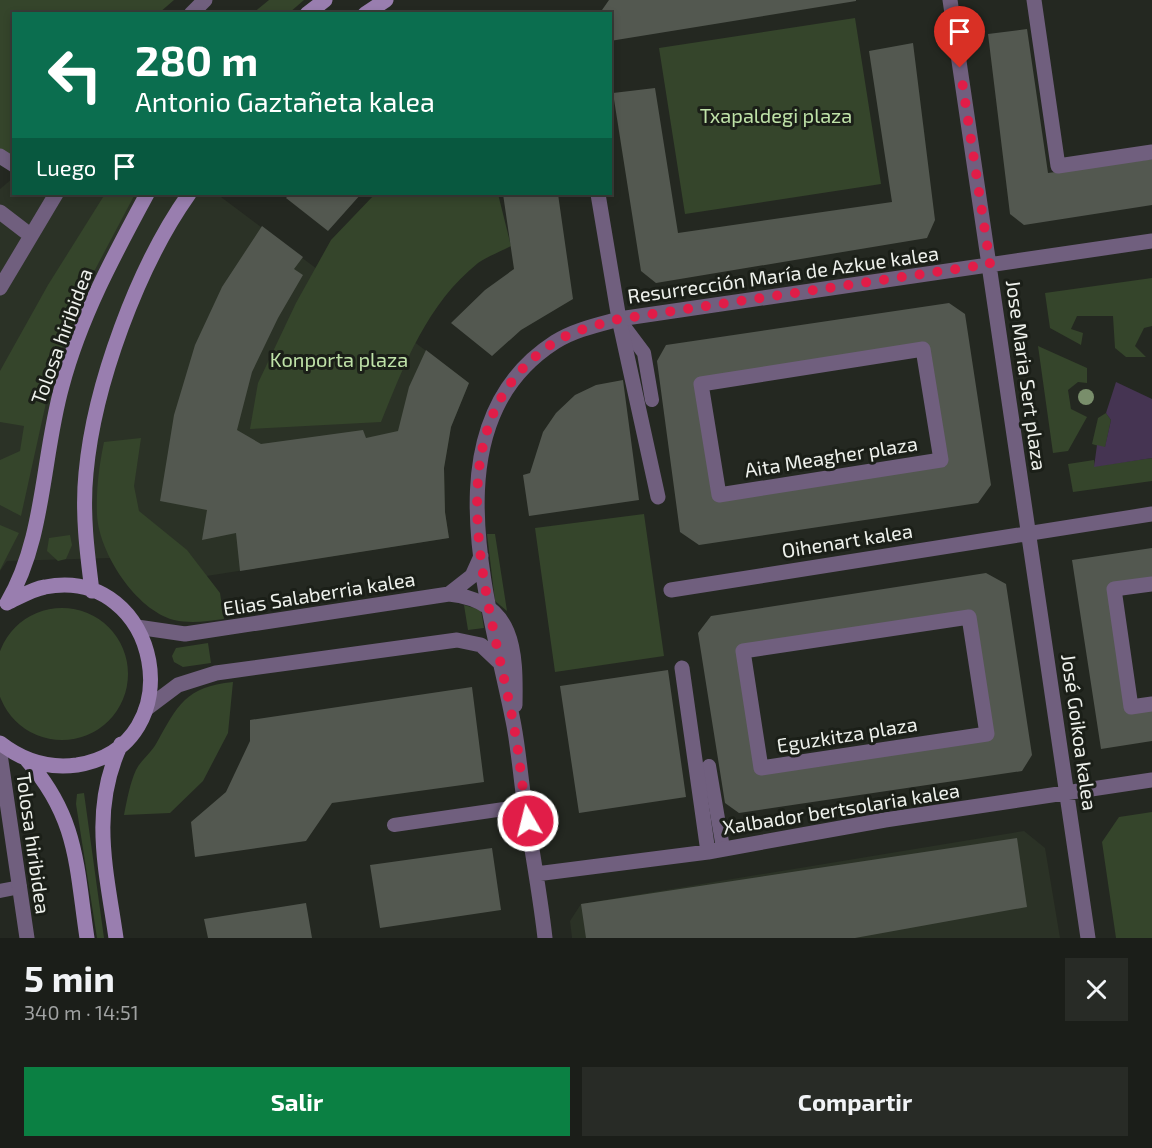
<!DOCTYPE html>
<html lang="es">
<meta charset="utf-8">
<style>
:root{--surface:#1b1e19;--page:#282b26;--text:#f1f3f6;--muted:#a0a2a2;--line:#393c38;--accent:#0b8043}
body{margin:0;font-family:"Exo 2",sans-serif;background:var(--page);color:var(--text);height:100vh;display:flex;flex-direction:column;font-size:22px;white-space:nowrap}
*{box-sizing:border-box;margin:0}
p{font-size:20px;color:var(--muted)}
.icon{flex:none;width:33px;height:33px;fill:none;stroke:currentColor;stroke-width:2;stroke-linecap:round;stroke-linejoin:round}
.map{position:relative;height:938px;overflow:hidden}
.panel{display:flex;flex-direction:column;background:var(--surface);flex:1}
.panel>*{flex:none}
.guide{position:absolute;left:12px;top:12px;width:600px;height:183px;border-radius:0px;box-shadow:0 3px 9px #0003,0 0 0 2px var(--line);background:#0b6e4f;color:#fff;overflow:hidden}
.pin{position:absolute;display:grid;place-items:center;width:51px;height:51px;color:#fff;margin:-62px -26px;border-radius:50% 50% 50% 0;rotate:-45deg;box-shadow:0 0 6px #0007}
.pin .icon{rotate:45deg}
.me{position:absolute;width:66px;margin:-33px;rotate:352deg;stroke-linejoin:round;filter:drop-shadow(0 0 4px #0008)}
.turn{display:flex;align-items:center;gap:21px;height:126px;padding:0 24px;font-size:27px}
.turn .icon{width:78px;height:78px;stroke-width:2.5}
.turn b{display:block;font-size:42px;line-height:51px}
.then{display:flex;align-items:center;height:57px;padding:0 24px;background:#0003;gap:12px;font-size:22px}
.round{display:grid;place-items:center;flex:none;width:63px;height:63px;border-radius:0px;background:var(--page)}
.overview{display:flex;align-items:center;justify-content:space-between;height:102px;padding:0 24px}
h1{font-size:36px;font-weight:700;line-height:45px}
.cta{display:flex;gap:12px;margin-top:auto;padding:12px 24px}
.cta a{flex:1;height:69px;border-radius:0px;background:var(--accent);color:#fff;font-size:24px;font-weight:700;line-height:69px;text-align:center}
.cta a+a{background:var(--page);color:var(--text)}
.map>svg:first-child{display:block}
.built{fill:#2b3226}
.green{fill:#35452b}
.water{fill:#453452}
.building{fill:#535850;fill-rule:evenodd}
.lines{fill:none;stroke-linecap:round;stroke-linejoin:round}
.lane{stroke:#705f7e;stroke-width:14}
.street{stroke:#705f7e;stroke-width:15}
.secondary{stroke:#997eaf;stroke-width:15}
.tree{fill:#798e6b}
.route{stroke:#e11d48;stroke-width:10;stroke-dasharray:0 18}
.labels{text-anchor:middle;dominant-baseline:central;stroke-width:6;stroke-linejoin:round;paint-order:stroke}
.park-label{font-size:20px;fill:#bfe2a8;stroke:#1b1f18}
.street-label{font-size:20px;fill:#eef1ec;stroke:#1b1f18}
</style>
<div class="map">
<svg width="1152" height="938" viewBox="0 0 1152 938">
<rect width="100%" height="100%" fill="#242821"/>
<path class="built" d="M 13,178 L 14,194 L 217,194 L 469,383 L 451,427 L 444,468 L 445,512 L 449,538 L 130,588 L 110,558 L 7,561 L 0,571 L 0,189 Z
M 1024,831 L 1045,848 L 1060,938 L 572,938 L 570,921 L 581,904 Z"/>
<path class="green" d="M 0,0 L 174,0 L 159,13 L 14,14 L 14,170 L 0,160 Z
M 269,0 L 304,0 L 289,13 L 253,13 Z
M 855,18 L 881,184 L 685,214 L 659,48 Z
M 105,194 L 135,194 L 88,283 L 53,371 L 21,516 L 0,505 L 0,460 L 20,451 L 24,426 L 0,422 L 0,371 L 48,285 Z
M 375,194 L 498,194 L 511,246 C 500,252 488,256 478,263 C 427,304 405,363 381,422 L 250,429 L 258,383 L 296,303 L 331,240 Z
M 1152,278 L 1152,326 L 1144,328 L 1135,346 L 1146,357 L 1126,357 L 1115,348 L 1113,316 L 1077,316 L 1071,329 L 1083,333 L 1081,345 L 1050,328 L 1045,293 Z
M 1038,346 L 1087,368 L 1087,383 L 1078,382 L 1068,390 L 1071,409 L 1087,417 L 1068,451 L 1053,453 Z
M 1106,413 L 1111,420 L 1105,448 L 1092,444 L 1098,418 Z
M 141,438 L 134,486 L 139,511 L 187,550 L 220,593 L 224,619 C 207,621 192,624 174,620 C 136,610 99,553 97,515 C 96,490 99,466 104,442 Z
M 1152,458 L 1152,481 L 1073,492 L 1068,464 L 1094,460 L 1095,466 Z
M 644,514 L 664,656 L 555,672 L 535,528 Z
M 0,525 L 19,533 L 0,570 Z
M 487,534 L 495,534 L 507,611 L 495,601 Z
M 70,535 L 72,545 L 66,559 L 58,561 L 47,551 L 49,538 Z
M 464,605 L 481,610 L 484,628 L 468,630 Z
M-4 674a66 66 0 1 1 132 0a66 66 0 1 1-132 0Z
M 208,643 L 211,663 L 183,667 L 174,662 L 172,656 L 176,648 Z
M 233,682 L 228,733 L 203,781 L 170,813 L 124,815 C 127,800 130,783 136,770 C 141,760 151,753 156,744 C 178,705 185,687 233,682 Z
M 84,793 L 104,938 L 97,938 L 76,804 L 77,794 Z
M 1152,812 L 1152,938 L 1116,938 L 1102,842 L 1119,817 Z"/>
<path class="water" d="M 1116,382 L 1152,399 L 1152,458 L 1094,467 L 1097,445 L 1105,447 L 1111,420 L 1106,413 Z"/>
<path class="building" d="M 609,0 L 856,0 L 856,1 L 610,41 L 610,14 L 603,14 L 602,10 Z
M 1027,29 L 1048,173 L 1152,159 L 1152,205 L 1024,225 L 1010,214 L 988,34 Z
M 913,43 L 935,220 L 927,238 L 656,283 L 641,271 L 613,93 L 655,88 L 678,233 L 892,202 L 869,51 Z
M 290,194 L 361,194 L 328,231 L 286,198 Z
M 503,194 L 558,194 L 573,299 L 521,330 L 492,356 L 451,323 L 485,290 L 514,269 Z
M 262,226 L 303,257 L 294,269 L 303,275 L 278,318 L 252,372 L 237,430 L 261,444 L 363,430 L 366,438 L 398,431 L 409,387 L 426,350 L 469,383 L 451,427 L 444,468 L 445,512 L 449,538 L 240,571 L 236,533 L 202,540 L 207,510 L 160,501 L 174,415 L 195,345 L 222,287 Z
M 949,303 L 965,314 L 991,485 L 978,503 L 699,545 L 680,532 L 657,361 L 666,345 ZM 923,349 L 941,460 L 719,495 L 701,384 Z
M 623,380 L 639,500 L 529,516 L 523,475 L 530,473 L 543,432 L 556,413 L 575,395 L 596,385 Z
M 1152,548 L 1152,584 L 1114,589 L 1131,707 L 1152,704 L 1152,741 L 1101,749 L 1072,560 Z
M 986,573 L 1006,584 L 1032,755 L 1022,771 L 739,813 L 725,803 L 698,633 L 711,616 ZM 969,617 L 987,734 L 761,768 L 743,651 Z
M 668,670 L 686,797 L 579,813 L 560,686 Z
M 472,687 L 484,782 L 332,803 L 306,841 L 195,857 L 191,822 L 226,792 L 250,741 L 250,720 Z
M 1017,838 L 1027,907 L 855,938 L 586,938 L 581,904 Z
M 492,848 L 501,910 L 380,928 L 370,865 Z
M 306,903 L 312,938 L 208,938 L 204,919 Z"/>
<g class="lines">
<path class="lane" d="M 620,321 L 644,353 L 652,400
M 709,766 L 723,848
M 394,825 L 525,806
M 0,891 L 20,887"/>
<path class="street" d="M 950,0 L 1088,938
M 1034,0 L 1058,166 L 1152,152
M 191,14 L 205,0
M 0,156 L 14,165
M 598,194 L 619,319 L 658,497
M 0,212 L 30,235
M 0,288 L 56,194
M 923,349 L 941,460 L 719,495 L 701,384 Z
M 1152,584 L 1114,589 L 1131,707 L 1152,704
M 671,590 L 1152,514
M 449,594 C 515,601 516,651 515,705
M 969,617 L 987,734 L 761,768 L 743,651 Z
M 137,627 L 185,634 L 449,594 L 472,576 L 481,556
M 682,668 L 708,852
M 146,709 L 178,685 L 216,673 L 457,640 L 481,645 L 498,661
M 0,754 L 27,938
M 536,874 L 708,852 L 885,820 L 1152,780
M 545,938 C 540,894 532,851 525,807 C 521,781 519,753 514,726 C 491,606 426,425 555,342 C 574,330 597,325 619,319 L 1152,241"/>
<path class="secondary" d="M 307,14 L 325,0
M 365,14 L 386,0
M 92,591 C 87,552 82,512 86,473 C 94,385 138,266 189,194
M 7,603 C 45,539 42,457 62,386 C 80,318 114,255 147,194
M 0,743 C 23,761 48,769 77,765 C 195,746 161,565 45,587 C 32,589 18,598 7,603
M 27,760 C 78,818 76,865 87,938
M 116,938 C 106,869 90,810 121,744"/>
</g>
<circle class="tree" cx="1086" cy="397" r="8"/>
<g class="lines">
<path class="route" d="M 528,821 C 522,790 520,758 514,727 C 492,606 425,425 555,342 C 574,330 597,325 619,319 L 990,264 L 960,68"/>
</g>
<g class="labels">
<g class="park-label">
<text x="776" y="115">Txapaldegi plaza</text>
<text x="339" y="359">Konporta plaza</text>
</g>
<g class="street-label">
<text transform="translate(783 274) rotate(-8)">Resurrección María de Azkue kalea</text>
<text transform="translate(61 336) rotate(-70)">Tolosa hiribidea</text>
<text transform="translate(1027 375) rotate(82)">Jose Maria Sert plaza</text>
<text transform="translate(831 456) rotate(-9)">Aita Meagher plaza</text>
<text transform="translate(847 540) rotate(-9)">Oihenart kalea</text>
<text transform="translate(319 593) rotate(-9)">Elias Salaberria kalea</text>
<text transform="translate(1080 732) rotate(82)">José Goikoa kalea</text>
<text transform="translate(847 734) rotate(-9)">Eguzkitza plaza</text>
<text transform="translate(841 808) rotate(-9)">Xalbador bertsolaria kalea</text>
<text transform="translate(34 843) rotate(82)">Tolosa hiribidea</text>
</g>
</g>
</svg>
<div class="pin" style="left:960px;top:68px;background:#d93025"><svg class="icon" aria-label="arrive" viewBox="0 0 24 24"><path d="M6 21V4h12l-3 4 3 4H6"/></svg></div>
<svg class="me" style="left:528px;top:821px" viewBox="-20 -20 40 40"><circle r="17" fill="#e11d48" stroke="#fff" stroke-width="3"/><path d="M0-11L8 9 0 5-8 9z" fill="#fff"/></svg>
<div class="guide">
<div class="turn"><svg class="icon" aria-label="left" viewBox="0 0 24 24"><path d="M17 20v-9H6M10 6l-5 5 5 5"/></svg><div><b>280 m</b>Antonio Gaztañeta kalea</div></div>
<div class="then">Luego<svg class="icon" aria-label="arrive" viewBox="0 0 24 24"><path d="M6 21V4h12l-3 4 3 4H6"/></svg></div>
</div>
</div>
<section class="panel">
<div class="overview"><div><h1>5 min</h1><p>340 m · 14:51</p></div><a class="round"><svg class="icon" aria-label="close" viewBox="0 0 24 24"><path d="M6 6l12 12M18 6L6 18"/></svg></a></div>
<div class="cta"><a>Salir</a><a>Compartir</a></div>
</section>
